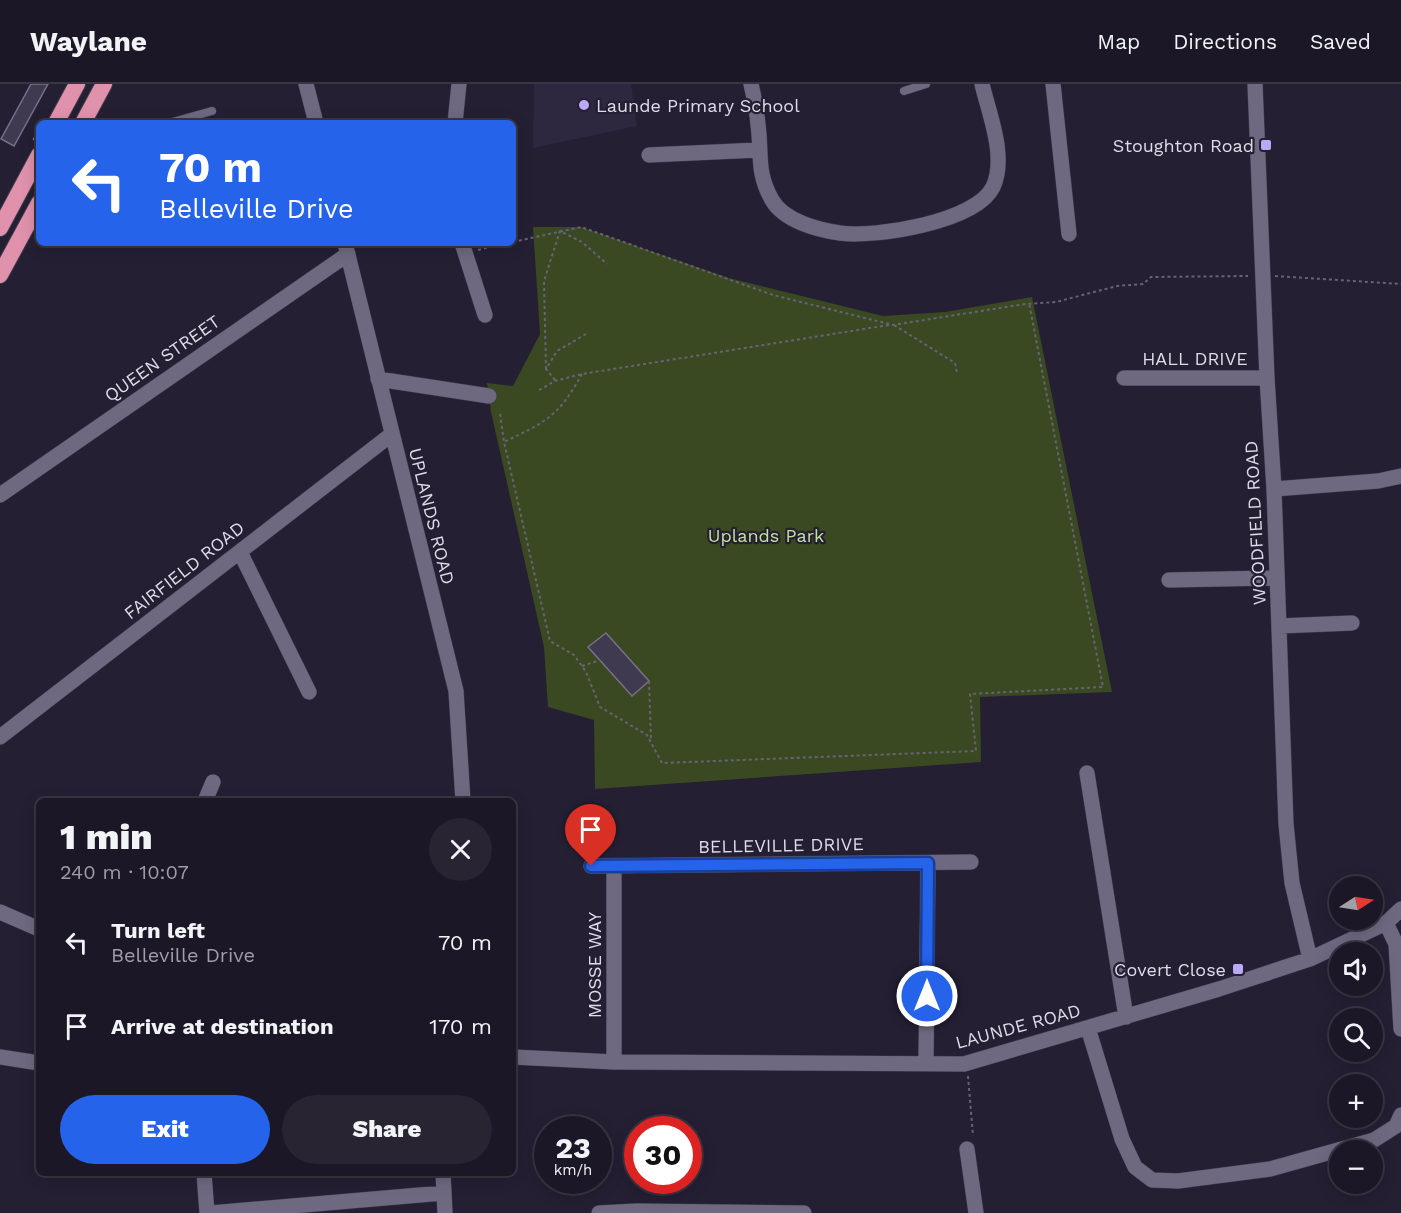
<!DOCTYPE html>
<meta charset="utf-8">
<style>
:root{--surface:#1b1726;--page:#282432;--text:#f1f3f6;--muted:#a09fa7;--line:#393643;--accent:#2563eb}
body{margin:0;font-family:"Work Sans",sans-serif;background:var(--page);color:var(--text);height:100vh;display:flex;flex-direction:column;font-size:22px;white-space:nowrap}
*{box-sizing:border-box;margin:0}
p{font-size:20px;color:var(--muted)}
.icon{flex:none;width:33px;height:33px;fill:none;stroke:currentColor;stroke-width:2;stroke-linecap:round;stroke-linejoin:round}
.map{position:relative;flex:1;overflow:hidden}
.panel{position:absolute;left:36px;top:714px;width:480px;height:378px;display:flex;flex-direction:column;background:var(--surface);border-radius:9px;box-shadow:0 3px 15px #0003,0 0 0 2px var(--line)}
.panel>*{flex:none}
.banner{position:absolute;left:36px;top:36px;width:480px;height:126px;border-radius:9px;box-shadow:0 3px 15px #0003,0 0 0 2px var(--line);background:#2563eb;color:#fff;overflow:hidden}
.needle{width:39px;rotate:78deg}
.fabs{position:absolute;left:1329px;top:792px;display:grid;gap:12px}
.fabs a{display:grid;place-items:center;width:54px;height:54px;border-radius:50%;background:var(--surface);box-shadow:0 3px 15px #0003,0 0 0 2px var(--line);font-size:30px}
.speed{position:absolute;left:534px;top:1032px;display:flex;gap:12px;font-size:30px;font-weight:700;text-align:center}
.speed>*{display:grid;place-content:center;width:78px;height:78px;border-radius:50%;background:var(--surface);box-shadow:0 3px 15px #0003,0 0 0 2px var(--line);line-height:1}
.speed small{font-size:15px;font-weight:400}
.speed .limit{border:9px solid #d22;background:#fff;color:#111}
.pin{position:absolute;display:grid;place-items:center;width:51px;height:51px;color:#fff;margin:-62px -26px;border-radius:50% 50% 50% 0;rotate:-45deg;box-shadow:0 0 6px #0007}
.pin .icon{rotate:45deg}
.me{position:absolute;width:66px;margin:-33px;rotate:0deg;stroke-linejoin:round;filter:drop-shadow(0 0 4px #0008)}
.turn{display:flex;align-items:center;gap:21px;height:126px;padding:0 24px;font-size:27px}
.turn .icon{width:78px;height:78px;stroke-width:2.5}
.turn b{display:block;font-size:42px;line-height:51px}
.round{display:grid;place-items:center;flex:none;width:63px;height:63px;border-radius:32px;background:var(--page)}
.headline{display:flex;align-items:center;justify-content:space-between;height:102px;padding:0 24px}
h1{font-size:36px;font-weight:800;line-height:45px}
.primary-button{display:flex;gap:12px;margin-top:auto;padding:12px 24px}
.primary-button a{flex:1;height:69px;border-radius:36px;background:var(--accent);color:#fff;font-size:24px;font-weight:800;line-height:69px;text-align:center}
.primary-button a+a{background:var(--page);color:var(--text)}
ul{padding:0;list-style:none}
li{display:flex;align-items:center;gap:18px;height:84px;padding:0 24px}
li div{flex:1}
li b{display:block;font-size:22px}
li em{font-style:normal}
header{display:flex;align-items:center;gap:36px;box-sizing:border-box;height:84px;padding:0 30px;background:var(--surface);border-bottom:2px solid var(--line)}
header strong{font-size:28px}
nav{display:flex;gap:33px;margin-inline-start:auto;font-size:21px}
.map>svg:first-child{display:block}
.built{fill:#2e2740}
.green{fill:#3a4921}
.building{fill:#3f3a50;stroke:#76718a;stroke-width:1.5}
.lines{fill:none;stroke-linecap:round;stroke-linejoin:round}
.service-casing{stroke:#403c4c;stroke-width:9}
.minor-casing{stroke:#403c4c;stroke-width:16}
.trunk-casing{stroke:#403c4c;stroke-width:18}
.path{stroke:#676375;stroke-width:2;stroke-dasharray:3 3;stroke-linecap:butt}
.service{stroke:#6e6981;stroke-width:8}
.minor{stroke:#6e6981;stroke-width:15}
.trunk{stroke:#e092ac;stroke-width:16}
.route-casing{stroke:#184099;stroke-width:15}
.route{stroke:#2563eb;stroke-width:10}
.poi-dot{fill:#baaaf6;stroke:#241f33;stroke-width:2}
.labels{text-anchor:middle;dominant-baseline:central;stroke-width:4.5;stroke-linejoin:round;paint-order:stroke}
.poi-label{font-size:18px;fill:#dedce9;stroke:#241f33;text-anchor:end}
.street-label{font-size:18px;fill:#dedce9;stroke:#241f33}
.park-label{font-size:18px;fill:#c2e295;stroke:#241f33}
</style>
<header>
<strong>Waylane</strong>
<nav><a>Map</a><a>Directions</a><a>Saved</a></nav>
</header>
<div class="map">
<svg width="1401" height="1129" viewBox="0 0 1401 1129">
<rect width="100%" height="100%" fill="#241f33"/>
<path class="built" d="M 534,0 L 631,0 L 637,42 L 533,64 Z"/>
<path class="green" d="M 533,143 L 581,143 L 729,194 L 883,232 L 945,228 L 1032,213 L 1112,608 L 980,613 L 981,678 L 595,705 L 594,636 L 548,623 L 544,563 L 491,328 L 487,299 L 513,302 L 540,250 Z"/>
<path class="building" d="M 31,0 L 48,0 L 14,62 L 1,55 Z
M 606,549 L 649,597 L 632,612 L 588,563 Z"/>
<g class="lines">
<defs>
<path id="service" d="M 904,7 L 926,0
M 169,39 L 212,27"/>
<path id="minor" d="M 306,0 L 316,39
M 751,0 C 754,13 757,27 758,41 C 762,70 756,88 772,116 C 784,137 818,146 840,149 C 875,154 976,138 993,103 C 1007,73 989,30 982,0
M 1053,0 L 1069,150
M 1255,0 L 1267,294 L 1274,405 L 1286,740 L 1292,799 L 1310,875
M 455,39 L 459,0
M 649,71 L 758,66
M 345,159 L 456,607 L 463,717
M 462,159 L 485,231
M 1124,294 L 1267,294
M 378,295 L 489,312
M 1274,405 L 1378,397 L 1401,392
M 0,411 L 348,170
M 240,468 L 309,608
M 1169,496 L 1276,494
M 1279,542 L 1352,539
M 0,653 L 392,350
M 1087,689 L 1126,933
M 205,717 L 213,698
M 591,782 L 971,778
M 614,783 L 614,978
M 0,828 L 39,845
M 1386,839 L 1396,860 L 1401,945
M 1088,944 L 1122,1055 L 1135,1083 L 1152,1096 L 1178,1097 L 1270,1085 L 1374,1056 L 1396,1042 L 1401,1031
M 0,973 L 39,979
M 513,973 L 614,978 L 964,980 L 1219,905 L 1310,875 L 1386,839 L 1401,825
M 926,978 L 928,779
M 967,1065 L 976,1129
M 204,1089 L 207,1129
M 443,1089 L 445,1129
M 211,1129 L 443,1109
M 599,1129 L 637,1127 L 804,1129"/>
<path id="trunk" d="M 56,39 L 77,0
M 83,39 L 104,0
M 0,144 L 39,71
M 0,191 L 39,119"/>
</defs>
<use href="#service" class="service-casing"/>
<use href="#minor" class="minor-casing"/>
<use href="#trunk" class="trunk-casing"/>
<path class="path" d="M 33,56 L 39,46
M 513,158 L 581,143 L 773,211 L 893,241 L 1025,220 L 1056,218 L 1117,202 L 1143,200 L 1151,193 L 1248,192
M 478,166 L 507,159
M 1275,192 L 1401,200
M 894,241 L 955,279 L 957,290
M 546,285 L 544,197 L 560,147 L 582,158 L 607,180
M 582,290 C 559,332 546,338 504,358 L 550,557 L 574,571 L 586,588 L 600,623 L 647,651 L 662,679 L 976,667 L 970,610 L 1103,603 L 1029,219
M 555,296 L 546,285 L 557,267 L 586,250
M 539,306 L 555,297 L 582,290 L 889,241
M 500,330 L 504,358
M 582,582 L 600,576
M 649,597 L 651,655
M 968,992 L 973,1052"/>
<use href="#service" class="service"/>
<use href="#minor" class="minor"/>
<use href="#trunk" class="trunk"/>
</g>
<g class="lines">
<defs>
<path id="route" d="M 591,782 L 928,779 L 927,912"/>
</defs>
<use href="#route" class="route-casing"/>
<use href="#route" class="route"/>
</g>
<g class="poi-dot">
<circle cx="584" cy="21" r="6"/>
<rect x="1260" y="55" width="12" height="12" rx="3"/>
<rect x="1232" y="879" width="12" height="12" rx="3"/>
</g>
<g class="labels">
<g class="poi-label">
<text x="596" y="21" text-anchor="start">Launde Primary School</text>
<text x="1254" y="61">Stoughton Road</text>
<text x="1226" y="885">Covert Close</text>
</g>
<g class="street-label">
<text transform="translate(162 274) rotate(-35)">QUEEN STREET</text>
<text x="1195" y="274">HALL DRIVE</text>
<text transform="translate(432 432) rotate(76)">UPLANDS ROAD</text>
<text transform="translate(1255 439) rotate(-93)">WOODFIELD ROAD</text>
<text transform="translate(184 486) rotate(-38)">FAIRFIELD ROAD</text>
<text transform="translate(781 761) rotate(-1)">BELLEVILLE DRIVE</text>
<text transform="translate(594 881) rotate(-90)">MOSSE WAY</text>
<text transform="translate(1018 942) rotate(-15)">LAUNDE ROAD</text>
</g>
<g class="park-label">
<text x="766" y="451">Uplands Park</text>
</g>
</g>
</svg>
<div class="fabs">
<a><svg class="needle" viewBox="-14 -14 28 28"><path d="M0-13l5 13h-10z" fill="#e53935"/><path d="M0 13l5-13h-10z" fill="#a09fa7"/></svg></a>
<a><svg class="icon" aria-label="sound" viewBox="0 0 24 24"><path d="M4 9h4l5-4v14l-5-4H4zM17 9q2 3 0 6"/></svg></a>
<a><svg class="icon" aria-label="search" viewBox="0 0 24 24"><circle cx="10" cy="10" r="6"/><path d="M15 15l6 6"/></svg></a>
<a>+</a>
<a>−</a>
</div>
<div class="speed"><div>23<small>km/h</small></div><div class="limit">30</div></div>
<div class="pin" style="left:591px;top:782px;background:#d93025"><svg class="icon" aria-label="arrive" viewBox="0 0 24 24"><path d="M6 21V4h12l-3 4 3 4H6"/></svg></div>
<svg class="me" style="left:927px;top:912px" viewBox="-20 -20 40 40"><circle r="17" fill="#2563eb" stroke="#fff" stroke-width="3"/><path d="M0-11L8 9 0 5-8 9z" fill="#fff"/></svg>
<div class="banner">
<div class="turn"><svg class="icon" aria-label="left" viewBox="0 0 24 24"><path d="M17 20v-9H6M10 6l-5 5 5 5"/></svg><div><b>70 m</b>Belleville Drive</div></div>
</div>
<section class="panel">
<div class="headline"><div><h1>1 min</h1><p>240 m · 10:07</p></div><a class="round"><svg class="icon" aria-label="close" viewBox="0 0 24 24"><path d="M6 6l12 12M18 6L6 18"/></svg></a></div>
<ul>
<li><svg class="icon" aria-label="left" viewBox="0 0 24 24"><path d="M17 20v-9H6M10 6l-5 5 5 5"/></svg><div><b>Turn left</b><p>Belleville Drive</p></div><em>70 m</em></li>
<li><svg class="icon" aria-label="arrive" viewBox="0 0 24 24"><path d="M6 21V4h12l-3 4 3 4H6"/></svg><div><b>Arrive at destination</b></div><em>170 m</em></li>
</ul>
<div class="primary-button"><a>Exit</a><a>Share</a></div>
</section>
</div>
